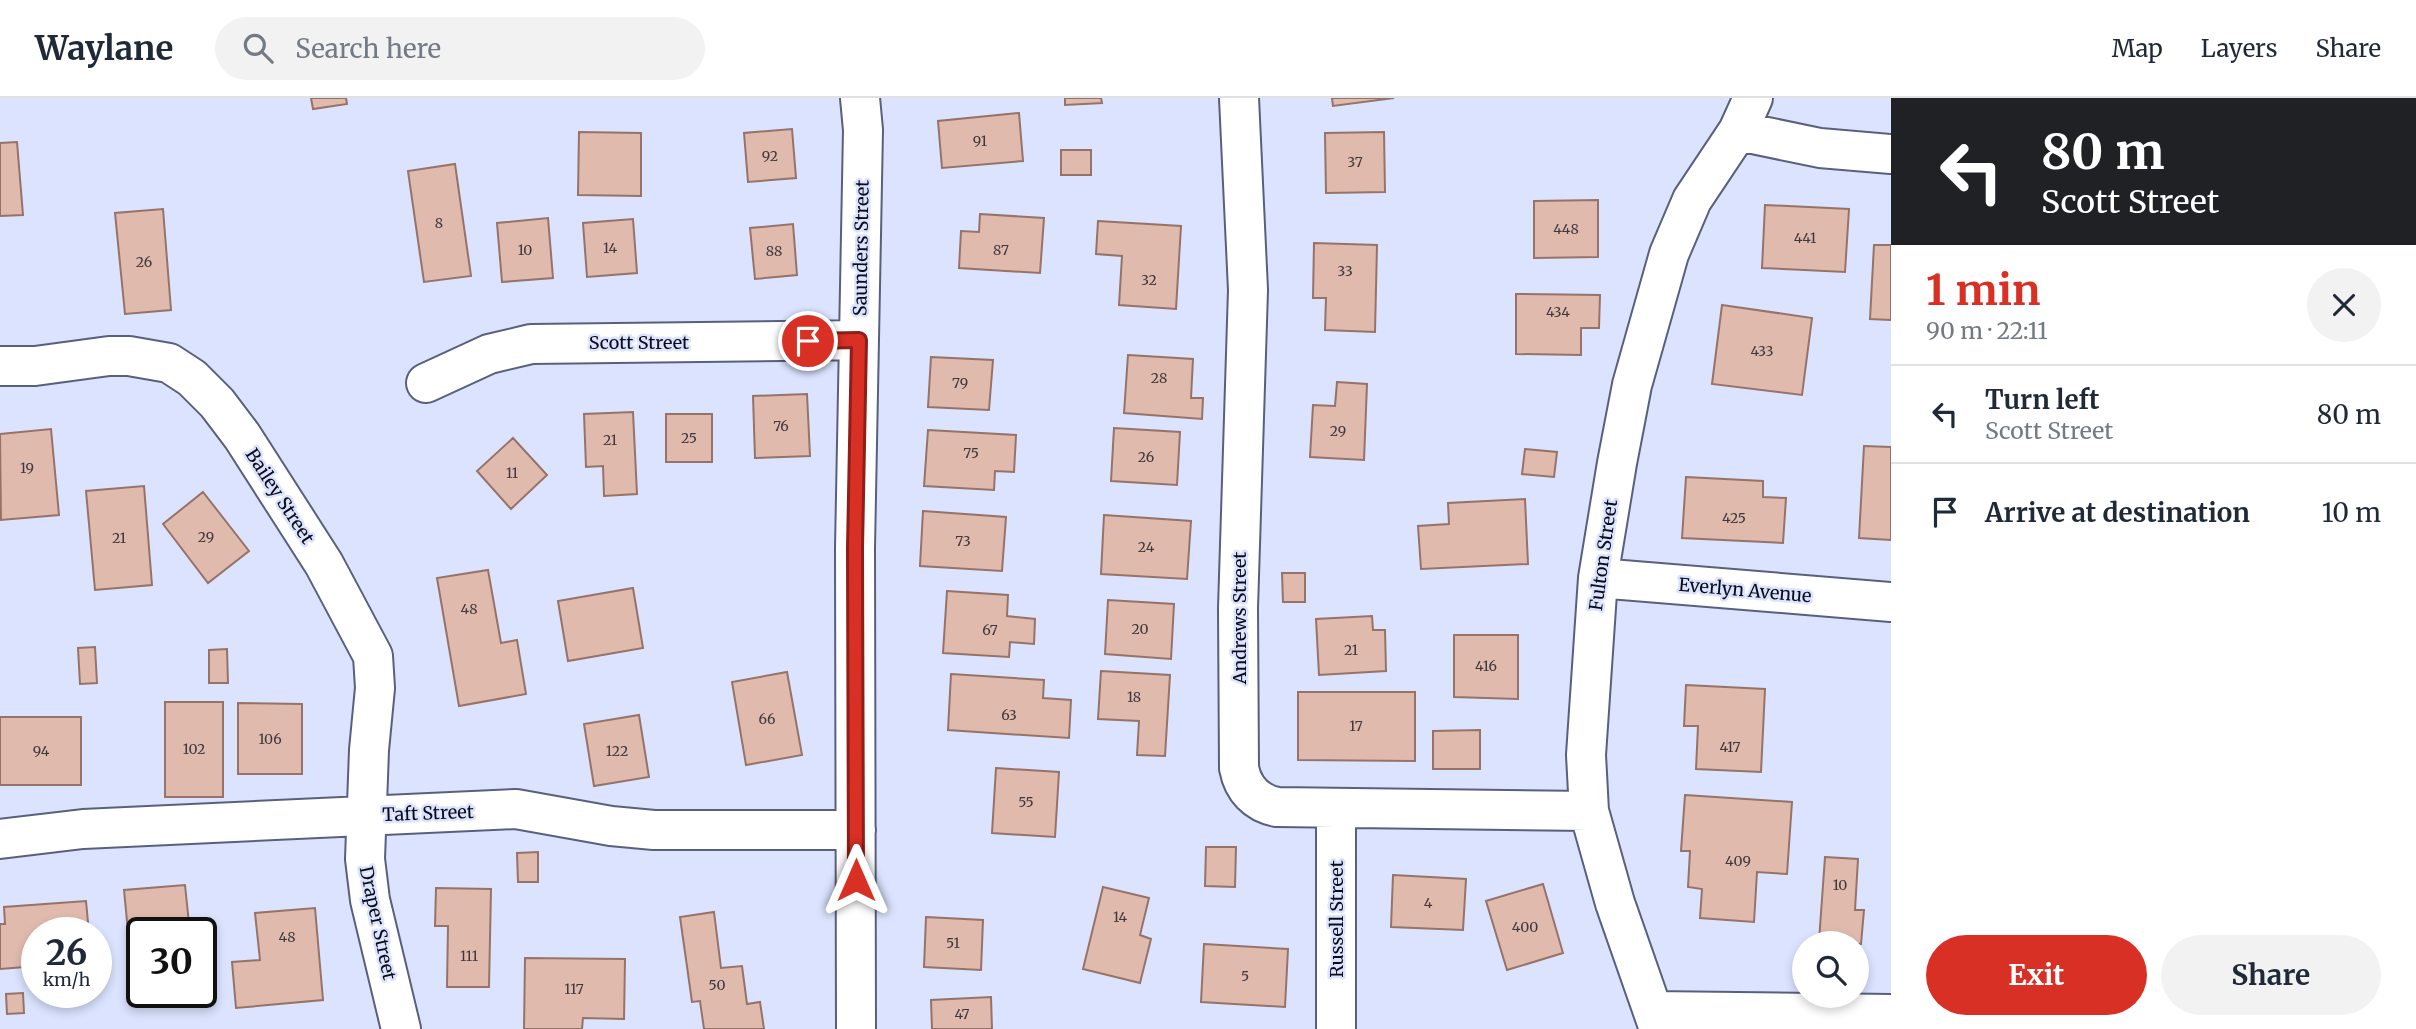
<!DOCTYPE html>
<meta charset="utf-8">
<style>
:root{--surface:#fff;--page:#f2f2f3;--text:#1f2937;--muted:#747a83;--line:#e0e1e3;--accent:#d93025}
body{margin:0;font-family:Merriweather,serif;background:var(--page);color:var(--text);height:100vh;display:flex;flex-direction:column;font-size:26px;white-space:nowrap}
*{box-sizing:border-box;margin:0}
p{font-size:23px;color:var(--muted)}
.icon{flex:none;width:38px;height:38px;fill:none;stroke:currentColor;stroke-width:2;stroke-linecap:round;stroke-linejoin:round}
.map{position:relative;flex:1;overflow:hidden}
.drawer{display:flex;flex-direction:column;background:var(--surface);width:525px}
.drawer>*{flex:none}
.guide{background:#202124;color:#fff;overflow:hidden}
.controls{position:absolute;left:1792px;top:833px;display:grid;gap:14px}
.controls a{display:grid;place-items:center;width:77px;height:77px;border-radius:50%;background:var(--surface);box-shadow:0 4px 10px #0003;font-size:35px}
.speed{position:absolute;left:21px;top:819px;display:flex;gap:14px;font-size:35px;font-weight:700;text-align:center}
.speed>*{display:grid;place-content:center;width:91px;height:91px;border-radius:50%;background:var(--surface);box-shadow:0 4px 10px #0003;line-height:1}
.speed small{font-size:18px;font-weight:400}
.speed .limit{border:4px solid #111;border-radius:10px;background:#fff;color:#111}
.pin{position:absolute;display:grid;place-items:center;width:60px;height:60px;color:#fff;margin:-30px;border:4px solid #fff;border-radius:50%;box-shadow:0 2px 7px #0007}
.me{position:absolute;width:77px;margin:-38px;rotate:0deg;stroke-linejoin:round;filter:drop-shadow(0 0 5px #0008)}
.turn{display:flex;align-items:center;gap:24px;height:147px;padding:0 35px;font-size:32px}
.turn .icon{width:91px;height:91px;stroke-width:2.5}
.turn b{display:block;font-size:49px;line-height:60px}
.round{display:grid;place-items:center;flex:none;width:74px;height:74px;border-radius:37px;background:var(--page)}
.head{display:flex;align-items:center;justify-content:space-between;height:119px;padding:0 35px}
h1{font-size:42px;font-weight:700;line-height:52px;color:var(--accent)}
.primary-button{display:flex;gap:14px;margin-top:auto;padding:14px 35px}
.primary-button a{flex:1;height:80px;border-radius:42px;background:var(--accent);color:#fff;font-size:28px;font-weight:700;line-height:80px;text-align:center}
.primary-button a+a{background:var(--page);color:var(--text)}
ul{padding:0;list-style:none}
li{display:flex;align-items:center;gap:21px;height:98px;padding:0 35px;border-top:2px solid var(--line)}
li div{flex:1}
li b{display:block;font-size:26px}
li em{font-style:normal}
header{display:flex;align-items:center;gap:42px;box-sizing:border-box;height:98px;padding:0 35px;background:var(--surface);border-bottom:2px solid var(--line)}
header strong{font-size:33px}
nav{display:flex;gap:38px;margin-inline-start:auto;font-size:24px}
.search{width:490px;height:63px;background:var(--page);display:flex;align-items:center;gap:18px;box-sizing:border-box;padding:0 24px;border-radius:38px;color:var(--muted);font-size:26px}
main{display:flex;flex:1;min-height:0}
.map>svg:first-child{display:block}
.building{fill:#e1baae;stroke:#967368;stroke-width:2}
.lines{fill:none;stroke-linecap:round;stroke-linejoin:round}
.minor-casing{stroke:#58607d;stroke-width:42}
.minor{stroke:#fff;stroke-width:38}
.route-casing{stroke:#8d1f18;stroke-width:18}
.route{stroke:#d93025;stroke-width:12}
.labels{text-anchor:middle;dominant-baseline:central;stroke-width:5;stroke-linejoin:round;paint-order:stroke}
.number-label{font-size:14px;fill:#3f383d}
.street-label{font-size:18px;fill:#090c17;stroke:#dbe3ff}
</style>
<header>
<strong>Waylane</strong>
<div class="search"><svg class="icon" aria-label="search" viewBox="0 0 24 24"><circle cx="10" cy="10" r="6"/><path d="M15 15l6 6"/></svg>Search here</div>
<nav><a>Map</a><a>Layers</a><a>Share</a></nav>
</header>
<main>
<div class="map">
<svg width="1891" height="931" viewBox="0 0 1891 931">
<rect width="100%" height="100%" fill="#dbe3ff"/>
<path class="building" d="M 311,0 L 346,0 L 347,6 L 313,11 Z
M 1065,0 L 1101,0 L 1102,5 L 1065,7 Z
M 1332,0 L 1394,0 L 1333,8 Z
M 1019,15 L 1023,63 L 942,70 L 938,23 Z
M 792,31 L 796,80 L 748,84 L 744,35 Z
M 579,34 L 641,35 L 641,98 L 578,97 Z
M 1384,34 L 1385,94 L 1326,95 L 1325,35 Z
M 17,44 L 23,117 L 0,118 L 0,45 Z
M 1061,52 L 1091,52 L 1091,77 L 1061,77 Z
M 455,66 L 471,178 L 424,184 L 408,73 Z
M 1598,102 L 1598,159 L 1534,160 L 1534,103 Z
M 1765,107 L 1849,111 L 1845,174 L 1762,170 Z
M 163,111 L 171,212 L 125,216 L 115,115 Z
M 980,116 L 1044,120 L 1040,175 L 959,170 L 961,133 L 979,134 Z
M 548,120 L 553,180 L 502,184 L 497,125 Z
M 633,121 L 637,175 L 587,179 L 583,125 Z
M 1098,123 L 1181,128 L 1176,211 L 1119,207 L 1122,158 L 1096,156 Z
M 793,126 L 797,177 L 755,181 L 750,130 Z
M 1314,145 L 1377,147 L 1375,234 L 1325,232 L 1326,200 L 1313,200 Z
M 1874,147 L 1891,147 L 1891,222 L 1870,221 Z
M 1516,196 L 1600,197 L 1599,230 L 1581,230 L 1581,257 L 1516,256 Z
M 1722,207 L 1812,220 L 1802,297 L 1712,286 Z
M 1128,257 L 1193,261 L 1191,300 L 1203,300 L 1202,321 L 1124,315 Z
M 931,259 L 993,262 L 989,312 L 928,309 Z
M 1337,284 L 1367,286 L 1364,362 L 1310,359 L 1313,307 L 1335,308 Z
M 807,296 L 810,358 L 755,360 L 753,298 Z
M 633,314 L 637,396 L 604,398 L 603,368 L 586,369 L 584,316 Z
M 666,316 L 712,316 L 712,364 L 666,364 Z
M 1114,330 L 1180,334 L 1177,387 L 1111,383 Z
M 51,331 L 59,417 L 1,422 L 0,336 Z
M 928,332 L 1016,337 L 1014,374 L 995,373 L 994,392 L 924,388 Z
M 513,340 L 547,377 L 511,411 L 477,373 Z
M 1864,348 L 1891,349 L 1891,442 L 1859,440 Z
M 1525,351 L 1557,354 L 1554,379 L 1522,376 Z
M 1686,379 L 1763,383 L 1763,399 L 1786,400 L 1783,445 L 1682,440 Z
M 144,388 L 152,487 L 95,492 L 86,393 Z
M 203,394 L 249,453 L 208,485 L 163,426 Z
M 1525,401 L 1528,466 L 1421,471 L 1418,428 L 1449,426 L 1448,405 Z
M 923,413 L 1006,419 L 1002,473 L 920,468 Z
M 1104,417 L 1191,423 L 1187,481 L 1101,476 Z
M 488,472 L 501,545 L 517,542 L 526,596 L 459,608 L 437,480 Z
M 1282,475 L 1305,475 L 1305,504 L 1283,504 Z
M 633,490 L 643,550 L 568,563 L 558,503 Z
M 947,493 L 1008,497 L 1007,518 L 1035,521 L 1034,546 L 1010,544 L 1009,559 L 943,555 Z
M 1108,502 L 1174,506 L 1171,561 L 1105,556 Z
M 1372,518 L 1373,532 L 1385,532 L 1386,573 L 1319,577 L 1316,521 Z
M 1454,537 L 1518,537 L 1518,601 L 1454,599 Z
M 95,549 L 97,585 L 80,586 L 78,550 Z
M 227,551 L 228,585 L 209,585 L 209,552 Z
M 1101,573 L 1170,577 L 1165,658 L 1137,657 L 1139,623 L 1098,621 Z
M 787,574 L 802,657 L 746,667 L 732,584 Z
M 951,576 L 1044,582 L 1043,600 L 1071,602 L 1069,640 L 948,632 Z
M 1686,587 L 1765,591 L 1761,674 L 1696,671 L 1698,628 L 1684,628 Z
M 1298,594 L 1415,594 L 1415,663 L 1298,662 Z
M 165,604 L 223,604 L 223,699 L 165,699 Z
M 238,605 L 302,606 L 302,676 L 238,676 Z
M 639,617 L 649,679 L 594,688 L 584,626 Z
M 0,619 L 81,619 L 81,687 L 0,687 Z
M 1480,632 L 1480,671 L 1433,671 L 1433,633 Z
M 996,670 L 1059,674 L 1055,739 L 992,735 Z
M 1685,697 L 1792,704 L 1787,776 L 1757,774 L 1754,824 L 1700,820 L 1702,791 L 1688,789 L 1690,753 L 1681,753 Z
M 1206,749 L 1236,749 L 1235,789 L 1205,788 Z
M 538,754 L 538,784 L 518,784 L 517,755 Z
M 1825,759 L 1858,761 L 1855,812 L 1864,812 L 1861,846 L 1819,843 Z
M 1393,777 L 1466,781 L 1463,832 L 1391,829 Z
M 1543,786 L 1563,855 L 1507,872 L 1486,803 Z
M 185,787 L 190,835 L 142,835 L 142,874 L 132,875 L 124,792 Z
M 1103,789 L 1149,800 L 1140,837 L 1151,841 L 1140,885 L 1083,871 Z
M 436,790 L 491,791 L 489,889 L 447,889 L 448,828 L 435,828 Z
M 86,803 L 89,835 L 37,835 L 37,868 L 0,871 L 0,826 L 5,826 L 4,809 Z
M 315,810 L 323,902 L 236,910 L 232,864 L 260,862 L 255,815 Z
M 714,814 L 721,870 L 742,868 L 747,906 L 760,904 L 764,931 L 704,931 L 700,903 L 692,904 L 680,819 Z
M 926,819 L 983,822 L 981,872 L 924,869 Z
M 1204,846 L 1288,851 L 1285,909 L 1201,904 Z
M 525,860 L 625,861 L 624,921 L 583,920 L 582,931 L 524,931 Z
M 23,895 L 24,915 L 7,916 L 6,896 Z
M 991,899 L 992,931 L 932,931 L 931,902 Z"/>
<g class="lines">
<defs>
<path id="minor" d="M 1239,0 L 1248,192 L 1238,510 L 1239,670 C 1243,691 1256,705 1277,709 L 1589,713
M 1738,33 L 1820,50 L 1891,56
M 0,268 L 35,268 L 109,258 L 129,258 L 169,265 L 192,280 L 217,305 L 242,338 L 324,466 L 373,558 L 375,590 L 369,652 L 365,761 L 370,802 L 401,931
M 426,285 L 489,256 L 531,246 L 859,242
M 1598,480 L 1891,504
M 0,741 L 83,731 L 516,711 L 611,728 L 654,732 L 856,732
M 1653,913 L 1891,916
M 856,931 L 855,450 L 863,32 L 860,0
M 1336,931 L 1336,710
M 1659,931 L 1615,805 L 1589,713 L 1586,657 L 1598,480 L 1617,365 L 1632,287 L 1669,156 L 1692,102 L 1738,33 L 1753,0"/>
</defs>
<use href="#minor" class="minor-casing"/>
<use href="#minor" class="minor"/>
</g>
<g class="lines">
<defs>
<path id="route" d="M 808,243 L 859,242 L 855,450 L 856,782"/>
</defs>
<use href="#route" class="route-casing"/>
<use href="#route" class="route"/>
</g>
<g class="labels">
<g class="number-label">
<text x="980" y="43">91</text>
<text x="770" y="58">92</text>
<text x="1355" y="64">37</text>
<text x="439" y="125">8</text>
<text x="1566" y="131">448</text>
<text x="1805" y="140">441</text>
<text x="610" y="150">14</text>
<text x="525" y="152">10</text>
<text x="1001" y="152">87</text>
<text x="774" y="153">88</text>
<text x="144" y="164">26</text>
<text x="1345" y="173">33</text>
<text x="1149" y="182">32</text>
<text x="1558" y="214">434</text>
<text x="1762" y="253">433</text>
<text x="1159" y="280">28</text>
<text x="960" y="285">79</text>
<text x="781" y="328">76</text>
<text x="1338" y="333">29</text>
<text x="689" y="340">25</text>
<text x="610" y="342">21</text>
<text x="971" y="355">75</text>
<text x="1146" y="359">26</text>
<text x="27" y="370">19</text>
<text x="512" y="375">11</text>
<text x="1734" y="420">425</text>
<text x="206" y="439">29</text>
<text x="119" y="440">21</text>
<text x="963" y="443">73</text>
<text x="1146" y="449">24</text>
<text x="469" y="511">48</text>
<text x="1140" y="531">20</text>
<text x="990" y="532">67</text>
<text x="1351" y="552">21</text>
<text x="1486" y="568">416</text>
<text x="1134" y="599">18</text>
<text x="1009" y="617">63</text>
<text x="767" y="621">66</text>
<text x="1356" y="628">17</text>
<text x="270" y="641">106</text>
<text x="1730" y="649">417</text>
<text x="194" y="651">102</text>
<text x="41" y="653">94</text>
<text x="617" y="653">122</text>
<text x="1026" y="704">55</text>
<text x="1738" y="763">409</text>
<text x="1840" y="787">10</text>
<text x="1428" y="805">4</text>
<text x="1120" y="819">14</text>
<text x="1525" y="829">400</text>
<text x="287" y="839">48</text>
<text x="953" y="845">51</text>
<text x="469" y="858">111</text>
<text x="1245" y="878">5</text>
<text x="717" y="887">50</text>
<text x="574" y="891">117</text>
<text x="962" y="916">47</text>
</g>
<g class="street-label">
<text transform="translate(861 150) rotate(-89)">Saunders Street</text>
<text x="639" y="244">Scott Street</text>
<text transform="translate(280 398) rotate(57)">Bailey Street</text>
<text transform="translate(1603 457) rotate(-82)">Fulton Street</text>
<text transform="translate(1745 492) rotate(5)">Everlyn Avenue</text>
<text transform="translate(1239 520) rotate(-90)">Andrews Street</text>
<text transform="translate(428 715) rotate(-2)">Taft Street</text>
<text transform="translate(1336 821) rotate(-90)">Russell Street</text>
<text transform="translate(378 825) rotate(78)">Draper Street</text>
</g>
</g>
</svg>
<div class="controls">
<a><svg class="icon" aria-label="search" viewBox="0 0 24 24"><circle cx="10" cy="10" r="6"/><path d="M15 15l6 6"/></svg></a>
</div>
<div class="speed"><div>26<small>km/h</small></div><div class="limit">30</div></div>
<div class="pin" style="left:808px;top:243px;background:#d93025"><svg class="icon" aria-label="arrive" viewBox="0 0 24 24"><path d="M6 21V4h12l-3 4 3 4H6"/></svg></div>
<svg class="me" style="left:856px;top:782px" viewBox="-20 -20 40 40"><path d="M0-17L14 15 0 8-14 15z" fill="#d93025" stroke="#fff" stroke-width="4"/></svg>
</div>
<section class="drawer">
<div class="guide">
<div class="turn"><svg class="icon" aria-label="left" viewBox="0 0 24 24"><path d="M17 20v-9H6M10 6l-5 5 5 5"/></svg><div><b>80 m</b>Scott Street</div></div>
</div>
<div class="head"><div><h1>1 min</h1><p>90 m · 22:11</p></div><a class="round"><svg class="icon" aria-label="close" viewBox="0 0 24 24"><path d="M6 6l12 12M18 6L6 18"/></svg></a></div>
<ul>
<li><svg class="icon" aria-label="left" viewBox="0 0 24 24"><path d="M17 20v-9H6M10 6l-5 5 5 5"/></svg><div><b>Turn left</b><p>Scott Street</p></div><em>80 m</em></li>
<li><svg class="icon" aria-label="arrive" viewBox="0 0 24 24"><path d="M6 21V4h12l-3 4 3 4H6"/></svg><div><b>Arrive at destination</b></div><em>10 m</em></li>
</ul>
<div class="primary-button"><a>Exit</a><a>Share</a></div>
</section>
</main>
